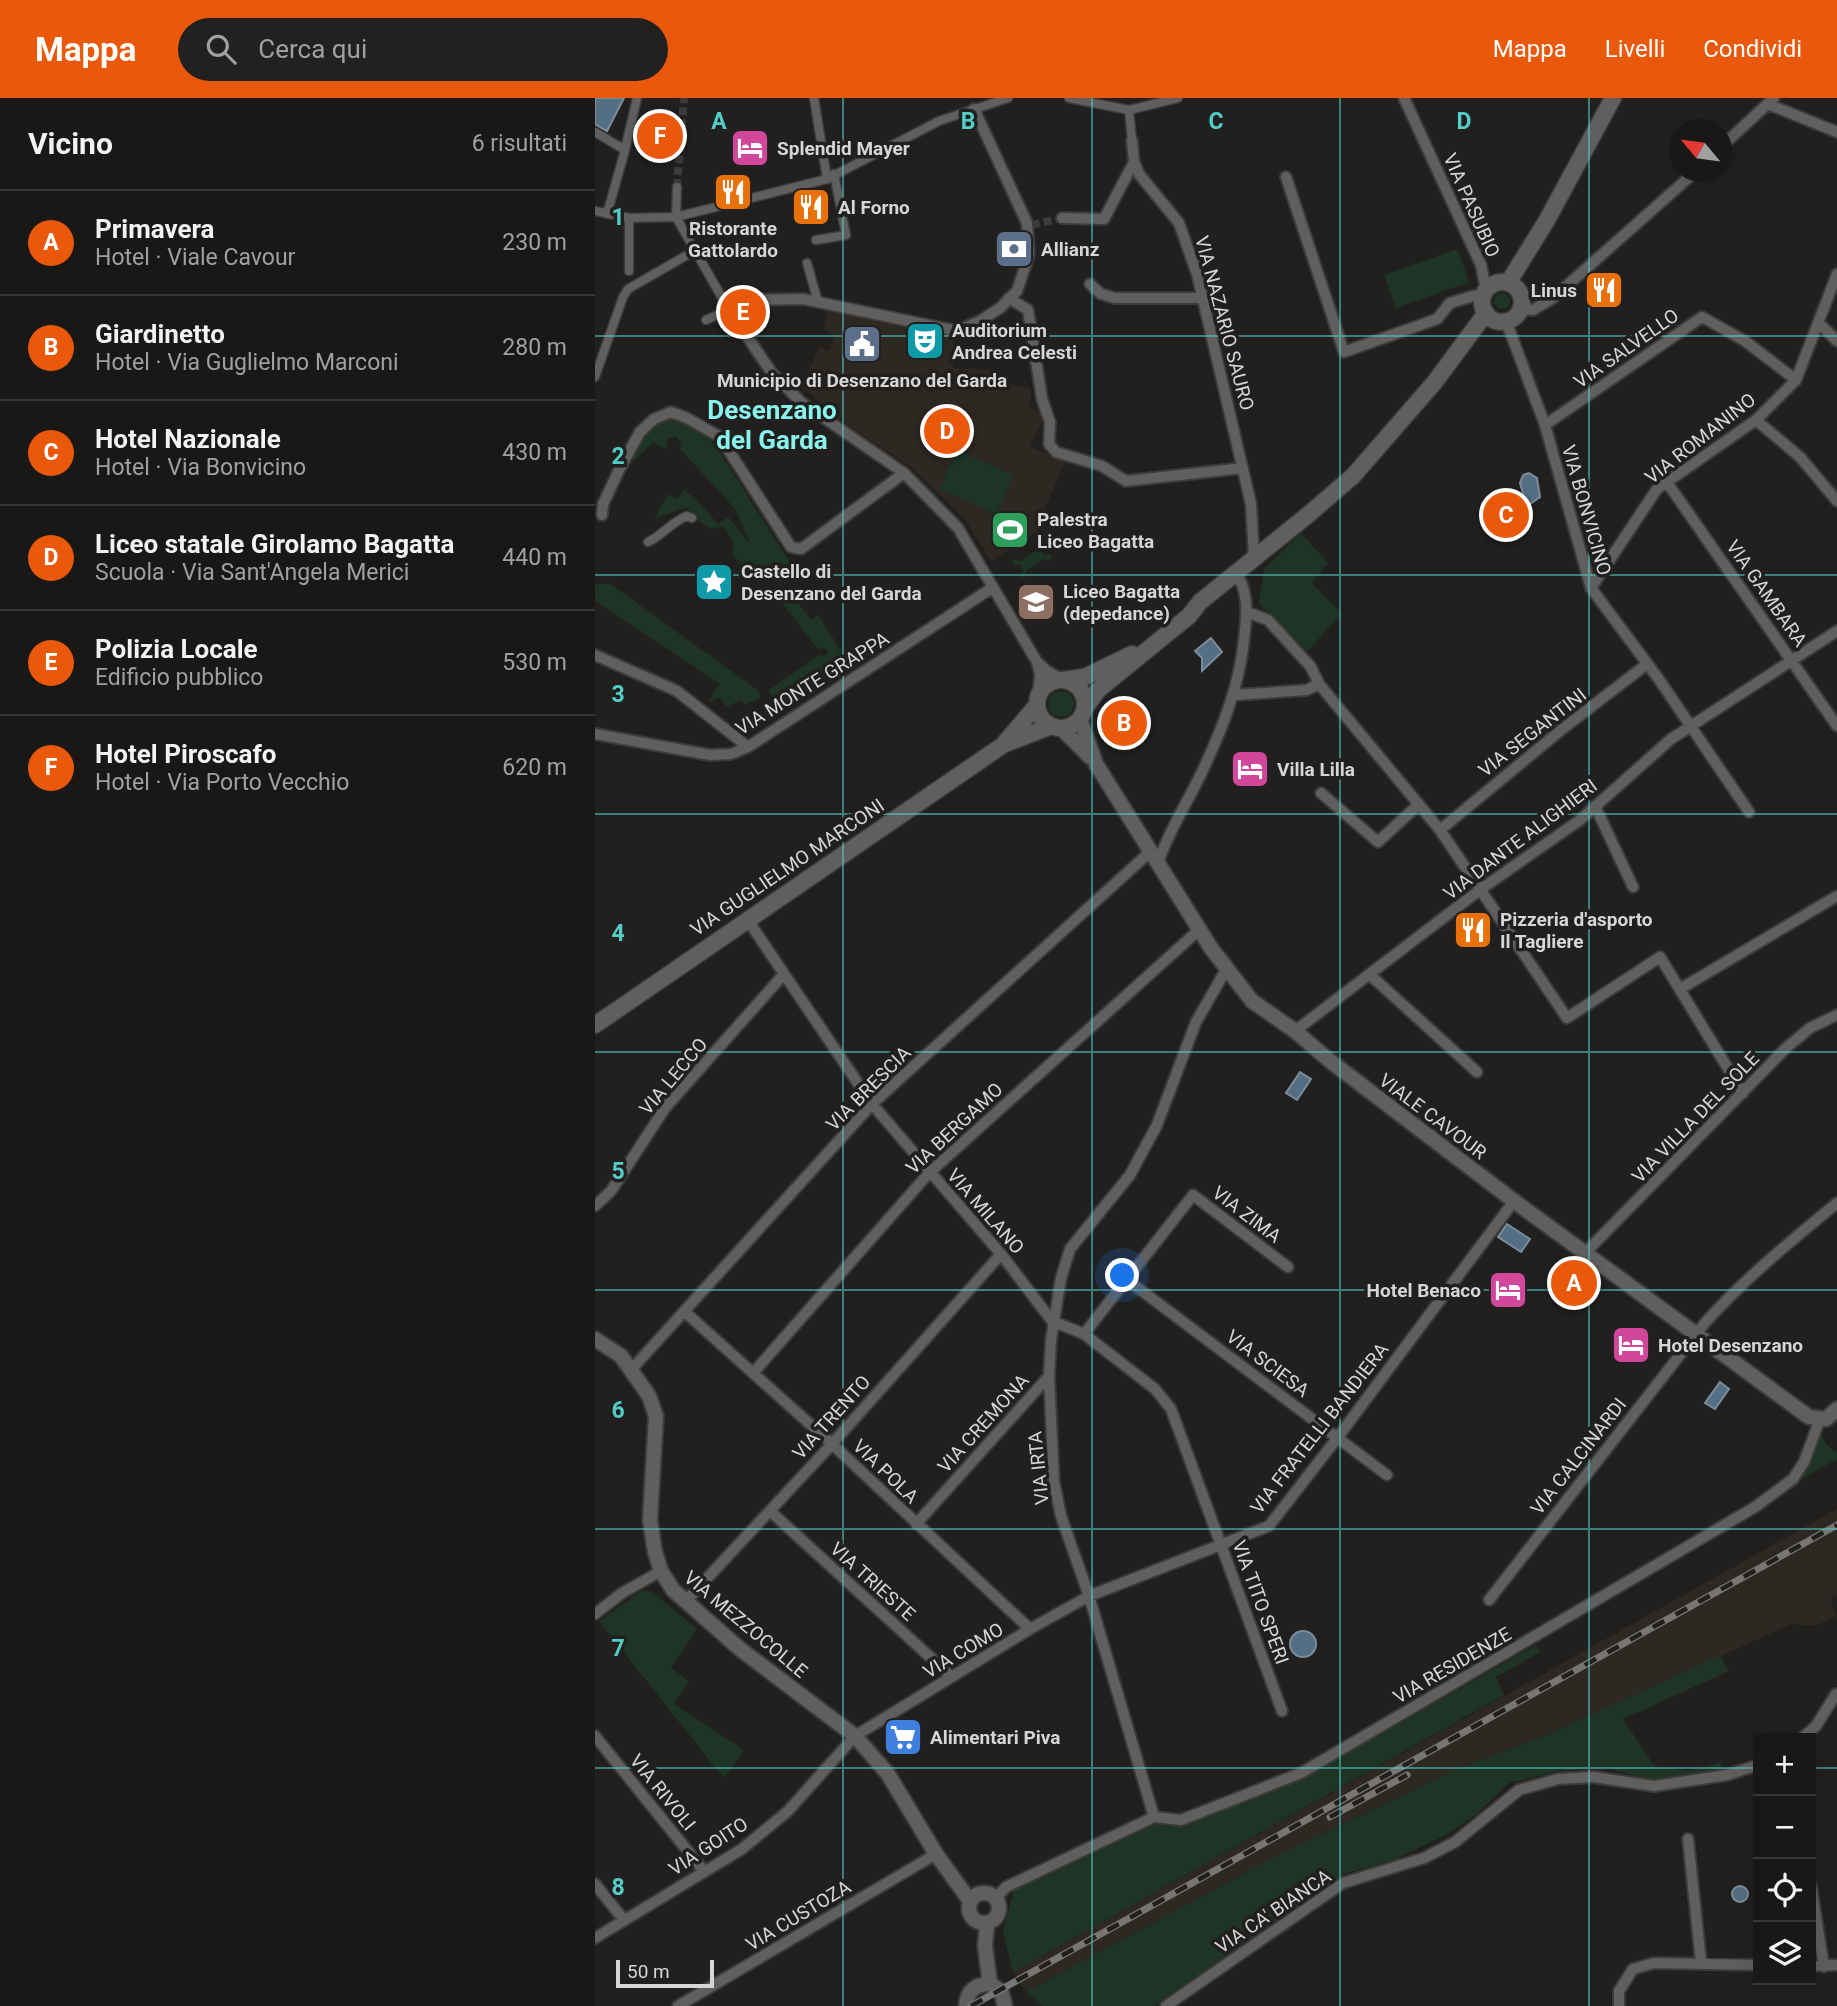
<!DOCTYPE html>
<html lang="it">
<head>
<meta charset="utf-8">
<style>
	body { margin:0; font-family:Roboto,sans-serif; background:#232120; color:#f1f3f6 }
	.controls { position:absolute; right:21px; bottom:21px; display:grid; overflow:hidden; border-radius:0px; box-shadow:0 7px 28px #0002 }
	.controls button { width:63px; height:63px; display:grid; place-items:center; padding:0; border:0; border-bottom:2px solid #383736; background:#1a1817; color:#f1f3f6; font:35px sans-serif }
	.compass { position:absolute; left:1074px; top:21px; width:63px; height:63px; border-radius:50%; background:#1a1817; box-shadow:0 7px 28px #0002; rotate:299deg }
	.scale { position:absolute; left:21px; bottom:18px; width:98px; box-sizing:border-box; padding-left:7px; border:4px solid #d7d6d5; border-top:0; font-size:19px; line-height:24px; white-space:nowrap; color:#d7d6d5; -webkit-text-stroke:5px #22201f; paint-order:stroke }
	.you { position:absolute; left:528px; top:1178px; width:24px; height:24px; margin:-18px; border:5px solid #fff; border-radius:50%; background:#1a73e8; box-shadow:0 0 0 10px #1a73e833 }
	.badge { display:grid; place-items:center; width:46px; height:46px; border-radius:50%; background:#ea580c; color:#fff; font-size:23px; font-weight:700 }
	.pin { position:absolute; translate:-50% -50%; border:4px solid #fff; box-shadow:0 2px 7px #0006 }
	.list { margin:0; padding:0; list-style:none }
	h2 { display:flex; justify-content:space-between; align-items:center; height:91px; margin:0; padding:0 28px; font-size:30px }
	h2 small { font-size:23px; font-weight:400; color:#9fa0a1 }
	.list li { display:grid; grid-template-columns:46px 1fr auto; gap:21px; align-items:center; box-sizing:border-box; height:105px; padding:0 28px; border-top:2px solid #383736 }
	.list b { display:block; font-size:26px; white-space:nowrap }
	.list p { margin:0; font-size:23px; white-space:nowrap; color:#9fa0a1 }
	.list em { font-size:23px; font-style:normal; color:#9fa0a1 }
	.icon { flex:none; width:38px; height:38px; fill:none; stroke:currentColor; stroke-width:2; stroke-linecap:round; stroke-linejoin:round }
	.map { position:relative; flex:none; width:1242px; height:1908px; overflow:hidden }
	header { display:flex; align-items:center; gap:42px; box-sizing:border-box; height:98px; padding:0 35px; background:#ea580c; color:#fff }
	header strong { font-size:33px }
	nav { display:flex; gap:38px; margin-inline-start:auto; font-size:24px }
	.search { width:490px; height:63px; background:#232120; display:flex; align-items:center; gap:18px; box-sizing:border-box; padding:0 24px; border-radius:38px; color:#9fa0a1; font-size:26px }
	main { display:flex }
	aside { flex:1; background:#1a1817 }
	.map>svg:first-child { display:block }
	.built { fill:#2e2822 }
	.green { fill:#1d3426 }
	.water { fill:#546e83; stroke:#7b8d9c; stroke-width:2 }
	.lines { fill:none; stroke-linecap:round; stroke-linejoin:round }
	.pedestrian-tunnel { stroke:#3d3b3a; stroke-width:8; stroke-dasharray:8 4; stroke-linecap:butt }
	.pedestrian-casing { stroke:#3d3b3a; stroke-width:11 }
	.minor-casing { stroke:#3d3b3a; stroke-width:14 }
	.tertiary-casing { stroke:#3d3b3a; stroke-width:18 }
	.secondary-casing { stroke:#3d3b3a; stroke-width:19 }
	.pedestrian { stroke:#615f5d; stroke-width:8 }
	.minor { stroke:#615f5d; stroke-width:10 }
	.tertiary { stroke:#615f5d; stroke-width:14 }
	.secondary { stroke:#615f5d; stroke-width:16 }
	.rail-casing { stroke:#777675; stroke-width:7 }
	.rail { stroke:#22201f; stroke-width:4.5; stroke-dasharray:13; stroke-linecap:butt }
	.grid { fill:none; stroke:#54cdc8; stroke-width:2; stroke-opacity:0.55 }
	.labels { text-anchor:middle; stroke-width:7; stroke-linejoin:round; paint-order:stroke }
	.poi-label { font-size:19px; font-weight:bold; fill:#d7d6d5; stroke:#22201f; text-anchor:start }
	.street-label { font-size:19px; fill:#d7d6d5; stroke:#22201f }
	.district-label { font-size:26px; font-weight:bold; fill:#89f4ee; stroke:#22201f }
	.grid-label { font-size:23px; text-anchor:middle; font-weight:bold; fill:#54cdc8; stroke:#22201f; stroke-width:7; stroke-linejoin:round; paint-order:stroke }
</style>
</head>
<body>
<header>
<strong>Mappa</strong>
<div class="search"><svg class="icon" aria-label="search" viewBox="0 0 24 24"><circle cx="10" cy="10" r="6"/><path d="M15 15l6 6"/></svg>Cerca qui</div>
<nav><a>Mappa</a><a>Livelli</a><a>Condividi</a></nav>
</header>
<main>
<aside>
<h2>Vicino<small>6 risultati</small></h2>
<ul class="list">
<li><span class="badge">A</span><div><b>Primavera</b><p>Hotel · Viale Cavour</p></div><em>230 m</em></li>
<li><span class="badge">B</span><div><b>Giardinetto</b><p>Hotel · Via Guglielmo Marconi</p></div><em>280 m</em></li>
<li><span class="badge">C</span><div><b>Hotel Nazionale</b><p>Hotel · Via Bonvicino</p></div><em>430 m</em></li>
<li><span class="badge">D</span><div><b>Liceo statale Girolamo Bagatta</b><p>Scuola · Via Sant'Angela Merici</p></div><em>440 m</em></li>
<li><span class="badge">E</span><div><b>Polizia Locale</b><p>Edificio pubblico</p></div><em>530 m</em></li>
<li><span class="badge">F</span><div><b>Hotel Piroscafo</b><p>Hotel · Via Porto Vecchio</p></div><em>620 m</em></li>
</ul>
</aside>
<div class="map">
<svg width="1242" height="1908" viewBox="0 0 1242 1908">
	<rect width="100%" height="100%" fill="#22201f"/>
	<path class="built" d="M234 211 359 236 358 270 397 272V285L436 290 435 310 450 317 435 349 470 364 450 410 458 423 396 463 370 421 316 369 235 315 220 299 206 289 224 250 235 253 239 236 229 232Z
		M1242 1411V1497L1235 1501 1242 1518 1220 1528 1196 1526 959 1634 855 1674 672 1763 431 1894 418 1874Z"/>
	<path class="green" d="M863 151 874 184 801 210 789 177Z
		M899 203a8 8 0 1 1 16 0a8 8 0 1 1-16 0Z
		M77 321 102 329 120 347 195 464 171 482 154 472 137 457 139 444 128 428C125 429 120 431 116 430 109 428 95 416 93 409L60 420 73 396 83 401 89 392 101 401 123 426 133 419 155 446 141 412 85 351 87 347 82 339 73 341 71 351 58 345 35 366 10 418C14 396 34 354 48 337 56 329 66 324 77 321Z
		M362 352 419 377 402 416 345 391Z
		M706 435 733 465 717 485 747 516 712 553 664 505 669 471Z
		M447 444 450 448 446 452 450 458 454 455 457 460 452 463 450 460 431 473 432 477 427 480 424 476 429 473 424 466 420 468 417 464 421 461 424 464 445 450 443 446Z
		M14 485 164 593 165 600 150 607 146 602 131 609 126 599 112 605 125 586 0 503V487Z
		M193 491 216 522 223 517 256 568 182 616 174 592 224 557 230 558 233 554 229 549 223 552 182 498Z
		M453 606a13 13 0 1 1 26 0a13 13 0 1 1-26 0Z
		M1226 1335 1231 1346 1242 1355V1361L1202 1384 1214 1366Z
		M48 1492 57 1494 102 1531 76 1570 94 1583 79 1606 149 1652 130 1679 123 1673 4 1523Z
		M941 1547 945 1554 901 1579 909 1597 418 1874 408 1834 419 1792 561 1726 585 1729 709 1680Z
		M1125 1557 1134 1573 1028 1621 1060 1669 1096 1673 1125 1664 1128 1672 1053 1682 1013 1670 963 1673 914 1685 883 1715 851 1737 801 1761 749 1776 559 1908H448L431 1894 672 1763 855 1674 959 1634Z"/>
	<path class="water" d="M0 0H29L12 33 0 26Z
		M934 375 942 380 945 399 935 406 931 405 925 385 928 377Z
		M616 540 627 554 607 573V560L600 553Z
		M705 974 716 981 702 1002 691 995Z
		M912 1126 935 1141 926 1154 903 1139Z
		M1125 1284 1134 1291 1120 1311 1110 1305Z
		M695 1546a13 13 0 1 1 26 0a13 13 0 1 1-26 0Z
		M1137 1796a8 8 0 1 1 16 0a8 8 0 1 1-16 0Z"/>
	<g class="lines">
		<path class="pedestrian-tunnel" d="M82 89 89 0
			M437 127 462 121"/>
		<g class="pedestrian-casing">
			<path id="pedestrian" d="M219 0 232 81
				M474 0 534 12 583 0
				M534 12 537 43
				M0 34 30 52
				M0 113 34 120 81 119 232 81 344 23 413 0
				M12 116 30 52 42 0
				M81 119 134 212 111 222
				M81 119 82 89
				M34 120V173
				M221 142 251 137 239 76
				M212 165 223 204
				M0 279 28 199 33 191 99 153
				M53 444C68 437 76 424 92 418L97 420"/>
		</g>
		<g class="minor-casing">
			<path id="minor" d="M809 0 886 167 891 192
				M1173 6 1242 34
				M537 43 539 64 544 76 584 125 602 176 656 406 659 460
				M1126 49 1179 0
				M691 79 749 254 842 221 855 205 878 198 888 197
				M467 120 509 121 539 64
				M495 186 506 196 520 200H608
				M414 200 433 212 447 301 455 324 454 346 461 354 507 368 531 383 648 370
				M132 208 149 202 208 201 362 233 385 223 405 210 422 193 434 157 432 125 379 11
				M925 211 938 212 958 200 1100 74
				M134 212 177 275 206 304 309 375 363 430 442 564 452 573 468 582
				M911 223 950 327 996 490 1063 580 1154 714
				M1224 225 1242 243
				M1161 322 1205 359 1242 403
				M950 327 1107 219 1150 243 1201 282
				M1071 383 1242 628
				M7 417 8 406 25 370 45 334 59 321 76 314 92 320 125 339 196 449 206 451 309 375
				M996 490 1062 391 1161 322 1201 282 1242 176
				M652 514 673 522 716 569 724 586 845 732 972 920 1065 859 1148 995
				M0 557 82 593 153 649
				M442 564 445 576 443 599
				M639 597 712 592 724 586
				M0 636 115 657 136 656 153 649 397 490
				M726 695 783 744 824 706
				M1000 708 1038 789
				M845 732 966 632 1052 566
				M563 765C573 734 591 707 605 678 626 634 644 590 649 542 651 522 654 503 646 484
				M152 821 277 1006 406 1156 457 1223 489 1236 560 1291 576 1311 687 1613
				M774 876 882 974
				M1085 891 1242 798
				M700 933 886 791 985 722 1076 641 1242 533
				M0 1108 16 1093 70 1010 189 876
				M991 1154 1191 950 1215 930 1242 917
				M531 1181 792 1377
				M90 1214 237 1346 435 1531
				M489 1236 598 1097 693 1169
				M36 1272 277 1006 556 753
				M158 1275 334 1075 605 831
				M175 1413 357 1579
				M321 1426 454 1278
				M894 1502 1109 1226C1149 1181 1196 1143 1242 1105
				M90 1504 237 1346 406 1156
				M0 1516 27 1495 66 1473
				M0 1638 109 1773
				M1207 1640 1221 1628 1241 1596
				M559 1719 494 1498 466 1418 459 1384 454 1278 456 1242 466 1180 475 1151 535 1077 562 1027 601 924 632 870
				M559 1719 586 1722 706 1675 1160 1409 1198 1381 1209 1364 1225 1321
				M1093 1741 1106 1864
				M0 1786 29 1822
				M1216 1787 1229 1869
				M401 1800 411 1789 559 1719
				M0 1840 147 1751 193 1713 260 1638 435 1531 494 1498 674 1428 743 1339 919 1103
				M1216 1868 1242 1867
				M83 1908 341 1756
				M571 1908 748 1785 829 1760 860 1744 924 1692 963 1681 998 1679 1059 1688 1132 1677 1163 1667
				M1024 1908V1893L1038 1871 1059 1865 1163 1867"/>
		</g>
		<g class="tertiary-casing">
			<path id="tertiary" d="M485 621 501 666 616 850 657 903 700 933 735 963 919 1103 1214 1319 1231 1321 1242 1311
				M466 630 495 659
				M0 1241 26 1258 54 1298 61 1318 55 1422 60 1454 66 1473 78 1492 145 1551 260 1638 293 1676 341 1756 375 1803
				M374 1810a15 15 0 1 1 30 0a15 15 0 1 1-30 0Z
				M392 1825 390 1848 395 1886
				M371 1908C372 1893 380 1886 395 1886L406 1893 410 1908"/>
		</g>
		<g class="secondary-casing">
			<path id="secondary" d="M887 204a20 20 0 1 1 40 0a20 20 0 1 1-40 0Z
				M913 185 952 122 1018 0
				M468 582 490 579 537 556
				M442 606a24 24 0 1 1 48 0a24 24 0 1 1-48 0Z
				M490 610 503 592 594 518 605 504 714 416 758 378 839 285 891 215
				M410 646 456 628
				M0 927 408 647 442 607"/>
		</g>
		<use href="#pedestrian" class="pedestrian"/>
		<use href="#minor" class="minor"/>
		<use href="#tertiary" class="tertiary"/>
		<use href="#secondary" class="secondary"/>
		<g class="rail-casing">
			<path id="rail" d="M735 1719 812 1677
				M376 1908 1242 1427"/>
		</g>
		<use href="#rail" class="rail"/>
	</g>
	<path class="grid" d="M248 0V1908M497 0V1908M745 0V1908M994 0V1908M0 238H1242M0 477H1242M0 716H1242M0 954H1242M0 1192H1242M0 1431H1242M0 1670H1163M1216 1670H1242"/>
	<defs>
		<g id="hotel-square" transform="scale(2.0125)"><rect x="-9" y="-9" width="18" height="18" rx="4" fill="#d1479c" stroke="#22201f"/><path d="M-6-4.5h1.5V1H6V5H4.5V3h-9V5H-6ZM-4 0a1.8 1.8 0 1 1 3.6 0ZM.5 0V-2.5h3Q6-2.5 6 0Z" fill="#fff"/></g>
		<g id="restaurant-square" transform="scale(2.0125)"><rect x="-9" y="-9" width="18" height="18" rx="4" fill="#e8710a" stroke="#22201f"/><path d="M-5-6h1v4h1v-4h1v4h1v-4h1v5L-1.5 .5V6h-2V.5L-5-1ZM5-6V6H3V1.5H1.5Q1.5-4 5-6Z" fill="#fff"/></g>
		<g id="bank-square" transform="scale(2.0125)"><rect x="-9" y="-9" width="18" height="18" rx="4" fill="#5c6f8a" stroke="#22201f"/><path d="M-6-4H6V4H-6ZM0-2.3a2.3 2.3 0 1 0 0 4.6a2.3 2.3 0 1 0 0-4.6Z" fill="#fff"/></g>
		<g id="theatre-square" transform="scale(2.0125)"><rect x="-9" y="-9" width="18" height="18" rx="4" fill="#0f9aa8" stroke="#22201f"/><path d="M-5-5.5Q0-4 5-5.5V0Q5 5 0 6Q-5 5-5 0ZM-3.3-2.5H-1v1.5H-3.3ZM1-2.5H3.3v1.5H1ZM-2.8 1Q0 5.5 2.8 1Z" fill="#fff"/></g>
		<g id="civic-square" transform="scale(2.0125)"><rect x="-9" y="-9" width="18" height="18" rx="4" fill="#5c6f8a" stroke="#22201f"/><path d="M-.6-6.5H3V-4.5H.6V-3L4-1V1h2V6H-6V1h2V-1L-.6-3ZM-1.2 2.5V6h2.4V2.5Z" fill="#fff"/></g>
		<g id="stadium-square" transform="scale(2.0125)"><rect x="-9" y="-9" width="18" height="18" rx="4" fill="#2e9e5b" stroke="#22201f"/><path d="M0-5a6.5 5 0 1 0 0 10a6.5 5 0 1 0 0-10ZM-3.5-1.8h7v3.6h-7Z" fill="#fff"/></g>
		<g id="sight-square" transform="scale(2.0125)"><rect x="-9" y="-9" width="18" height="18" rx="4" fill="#0f9aa8" stroke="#22201f"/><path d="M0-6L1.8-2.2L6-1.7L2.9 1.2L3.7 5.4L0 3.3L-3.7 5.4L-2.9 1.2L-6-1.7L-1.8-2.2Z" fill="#fff"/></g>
		<g id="school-square" transform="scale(2.0125)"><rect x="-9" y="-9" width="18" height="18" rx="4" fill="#8d6e63" stroke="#22201f"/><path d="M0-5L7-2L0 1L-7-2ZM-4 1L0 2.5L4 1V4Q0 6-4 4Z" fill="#fff"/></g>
		<g id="supermarket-square" transform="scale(2.0125)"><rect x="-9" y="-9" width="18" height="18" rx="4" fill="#3f7fe0" stroke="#22201f"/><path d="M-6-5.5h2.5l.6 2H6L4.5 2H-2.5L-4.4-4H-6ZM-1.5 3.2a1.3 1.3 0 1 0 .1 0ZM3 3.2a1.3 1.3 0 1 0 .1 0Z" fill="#fff"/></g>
	</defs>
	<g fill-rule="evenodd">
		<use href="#hotel-square" x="155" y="50"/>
		<use href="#restaurant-square" x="138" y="94"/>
		<use href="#restaurant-square" x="216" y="109"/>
		<use href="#bank-square" x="419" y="151"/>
		<use href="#restaurant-square" x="1009" y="192"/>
		<use href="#theatre-square" x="330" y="243"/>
		<use href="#civic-square" x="267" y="246"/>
		<use href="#stadium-square" x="415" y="432"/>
		<use href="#sight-square" x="119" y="484"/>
		<use href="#school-square" x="441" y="504"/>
		<use href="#hotel-square" x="655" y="671"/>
		<use href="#restaurant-square" x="878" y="832"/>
		<use href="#hotel-square" x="913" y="1192"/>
		<use href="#hotel-square" x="1036" y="1247"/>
		<use href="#supermarket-square" x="308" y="1639"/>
	</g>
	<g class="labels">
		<g class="poi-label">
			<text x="182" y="57">Splendid Mayer</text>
			<text x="243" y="116">Al Forno</text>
			<text x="138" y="137" text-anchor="middle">Ristorante<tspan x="138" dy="22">Gattolardo</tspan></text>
			<text x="446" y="158">Allianz</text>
			<text x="982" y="199" text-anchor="end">Linus</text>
			<text x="357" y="239">Auditorium<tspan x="357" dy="22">Andrea Celesti</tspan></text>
			<text x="267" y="289" text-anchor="middle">Municipio di Desenzano del Garda</text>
			<text x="442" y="428">Palestra<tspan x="442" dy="22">Liceo Bagatta</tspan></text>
			<text x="146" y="480">Castello di<tspan x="146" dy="22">Desenzano del Garda</tspan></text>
			<text x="468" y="500">Liceo Bagatta<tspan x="468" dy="22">(depedance)</tspan></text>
			<text x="682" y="678">Villa Lilla</text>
			<text x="905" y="828">Pizzeria d'asporto<tspan x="905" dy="22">Il Tagliere</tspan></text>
			<text x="886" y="1199" text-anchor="end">Hotel Benaco</text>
			<text x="1063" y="1254">Hotel Desenzano</text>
			<text x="335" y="1646">Alimentari Piva</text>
		</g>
		<g class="street-label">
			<text transform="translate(877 107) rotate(66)" y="7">VIA PASUBIO</text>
			<text transform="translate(630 225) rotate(75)" y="7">VIA NAZARIO SAURO</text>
			<text transform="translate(1031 250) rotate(-35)" y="7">VIA SALVELLO</text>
			<text transform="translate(1105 340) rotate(-38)" y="7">VIA ROMANINO</text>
			<text transform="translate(992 412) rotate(74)" y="7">VIA BONVICINO</text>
			<text transform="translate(1172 495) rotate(55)" y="7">VIA GAMBARA</text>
			<text transform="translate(217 585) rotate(-32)" y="7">VIA MONTE GRAPPA</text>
			<text transform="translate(937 634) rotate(-38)" y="7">VIA SEGANTINI</text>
			<text transform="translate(925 741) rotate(-37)" y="7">VIA DANTE ALIGHIERI</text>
			<text transform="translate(192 769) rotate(-34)" y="7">VIA GUGLIELMO MARCONI</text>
			<text transform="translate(78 978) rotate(-50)" y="7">VIA LECCO</text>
			<text transform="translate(273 990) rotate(-45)" y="7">VIA BRESCIA</text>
			<text transform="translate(838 1018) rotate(37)" y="7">VIALE CAVOUR</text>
			<text transform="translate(1100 1019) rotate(-46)" y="7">VIA VILLA DEL SOLE</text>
			<text transform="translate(359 1030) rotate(-43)" y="7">VIA BERGAMO</text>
			<text transform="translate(391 1113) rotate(49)" y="7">VIA MILANO</text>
			<text transform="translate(652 1116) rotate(37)" y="7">VIA ZIMA</text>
			<text transform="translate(673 1265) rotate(37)" y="7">VIA SCIESA</text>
			<text transform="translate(236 1319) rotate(-48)" y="7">VIA TRENTO</text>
			<text transform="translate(388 1325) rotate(-48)" y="7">VIA CREMONA</text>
			<text transform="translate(724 1330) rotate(-52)" y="7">VIA FRATELLI BANDIERA</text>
			<text transform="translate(983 1358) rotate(-52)" y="7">VIA CALCINARDI</text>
			<text transform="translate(443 1370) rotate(-96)" y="7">VIA IRTA</text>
			<text transform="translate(291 1373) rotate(44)" y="7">VIA POLA</text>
			<text transform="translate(278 1483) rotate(42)" y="7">VIA TRIESTE</text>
			<text transform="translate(666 1504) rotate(70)" y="7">VIA TITO SPERI</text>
			<text transform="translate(151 1526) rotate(40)" y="7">VIA MEZZOCOLLE</text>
			<text transform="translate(368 1552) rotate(-31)" y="7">VIA COMO</text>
			<text transform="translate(857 1567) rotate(-30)" y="7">VIA RESIDENZE</text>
			<text transform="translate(68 1694) rotate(51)" y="7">VIA RIVOLI</text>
			<text transform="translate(113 1748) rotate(-33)" y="7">VIA GOITO</text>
			<text transform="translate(678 1813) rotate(-34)" y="7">VIA CA' BIANCA</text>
			<text transform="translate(203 1817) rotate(-31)" y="7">VIA CUSTOZA</text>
		</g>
		<g class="district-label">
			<text x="177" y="321">Desenzano<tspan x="177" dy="30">del Garda</tspan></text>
		</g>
	</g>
	<g class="grid-label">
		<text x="124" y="31">A</text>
		<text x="373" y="31">B</text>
		<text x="621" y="31">C</text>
		<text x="869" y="31">D</text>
		<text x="23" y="127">1</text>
		<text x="23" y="366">2</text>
		<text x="23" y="604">3</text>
		<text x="23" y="843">4</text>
		<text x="23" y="1081">5</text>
		<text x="23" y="1320">6</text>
		<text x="23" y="1558">7</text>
		<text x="23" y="1797">8</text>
	</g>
</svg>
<div class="controls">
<button>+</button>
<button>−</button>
<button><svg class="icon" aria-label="locate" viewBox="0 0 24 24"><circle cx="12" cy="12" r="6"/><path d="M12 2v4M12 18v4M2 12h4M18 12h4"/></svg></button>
<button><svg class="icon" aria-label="layers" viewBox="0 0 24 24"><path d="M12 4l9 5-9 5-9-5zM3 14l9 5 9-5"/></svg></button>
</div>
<svg class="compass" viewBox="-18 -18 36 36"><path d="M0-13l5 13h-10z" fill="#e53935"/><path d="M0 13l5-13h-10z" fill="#9fa0a1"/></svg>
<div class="scale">50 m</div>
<div class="you"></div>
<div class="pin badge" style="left:979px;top:1185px">A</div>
<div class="pin badge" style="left:529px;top:625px">B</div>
<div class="pin badge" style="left:911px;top:417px">C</div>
<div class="pin badge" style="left:352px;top:333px">D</div>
<div class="pin badge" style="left:148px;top:214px">E</div>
<div class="pin badge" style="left:65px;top:38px">F</div>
</div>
</main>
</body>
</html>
